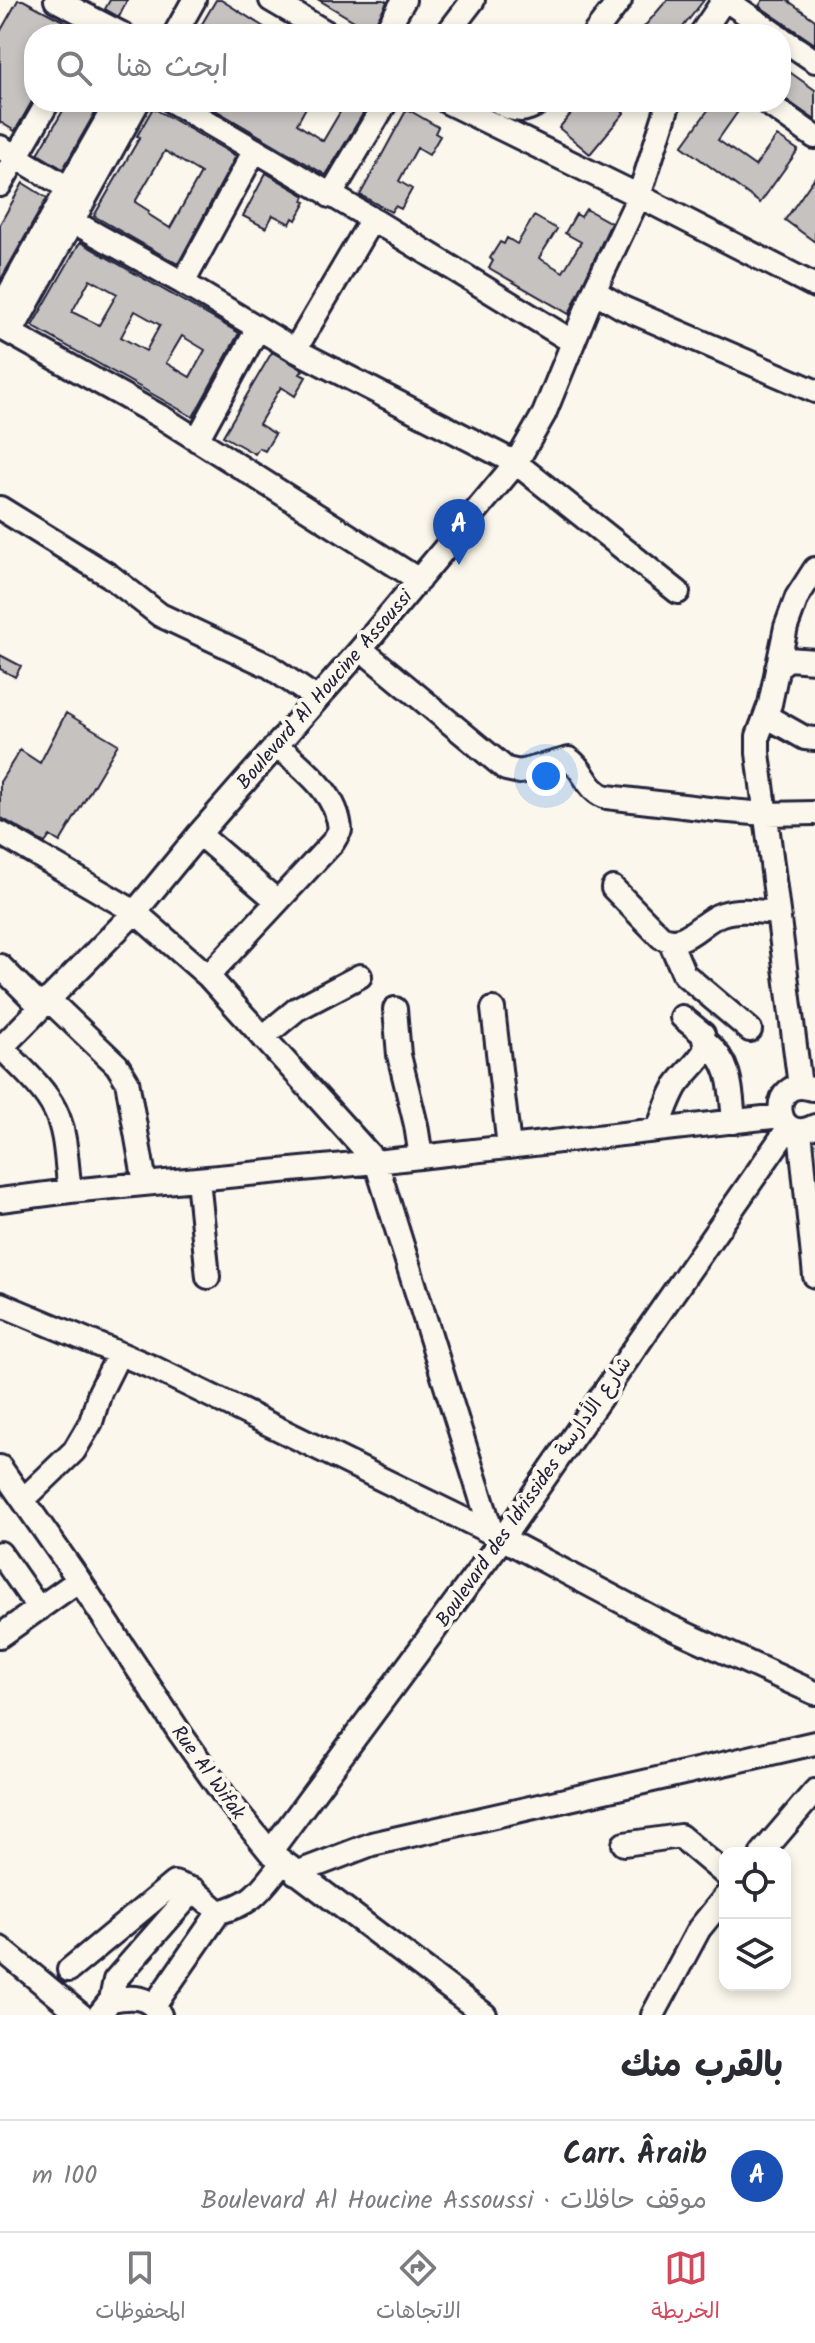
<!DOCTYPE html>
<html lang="ar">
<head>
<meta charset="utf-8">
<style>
	body { margin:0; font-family:Kalam,"Playpen Sans Arabic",sans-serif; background:#f2f2f3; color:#2b2b33; direction:rtl }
	.controls { position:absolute; right:24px; bottom:24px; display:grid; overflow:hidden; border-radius:16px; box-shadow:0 4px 12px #0003 }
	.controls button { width:72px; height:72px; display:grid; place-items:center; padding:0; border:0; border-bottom:2px solid #e1e1e2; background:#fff; color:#2b2b33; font:40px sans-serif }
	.you { position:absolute; left:546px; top:776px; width:28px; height:28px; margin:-20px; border:6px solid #fff; border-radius:50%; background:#1a73e8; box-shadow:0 0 0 12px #1a73e833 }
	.badge { display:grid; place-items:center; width:52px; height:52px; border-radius:50%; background:#d1495b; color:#fff; font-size:26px; font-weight:700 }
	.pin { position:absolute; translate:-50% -66px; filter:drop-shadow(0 2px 4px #0008) }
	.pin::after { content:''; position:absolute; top:42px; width:28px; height:24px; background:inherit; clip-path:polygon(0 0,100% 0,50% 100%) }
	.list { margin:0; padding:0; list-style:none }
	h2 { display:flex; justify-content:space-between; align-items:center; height:104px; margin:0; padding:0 32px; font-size:34px }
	h2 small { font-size:26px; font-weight:400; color:#7c7c81 }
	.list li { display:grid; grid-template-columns:52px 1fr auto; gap:24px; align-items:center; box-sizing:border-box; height:112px; padding:0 32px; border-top:2px solid #e1e1e2 }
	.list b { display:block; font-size:30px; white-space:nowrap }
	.list p { margin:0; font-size:26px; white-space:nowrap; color:#7c7c81 }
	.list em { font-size:26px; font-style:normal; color:#7c7c81 }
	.icon { flex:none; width:44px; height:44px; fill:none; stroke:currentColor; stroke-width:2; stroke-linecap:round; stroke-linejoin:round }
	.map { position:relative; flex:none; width:815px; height:2015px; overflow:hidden; direction:ltr }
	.search { position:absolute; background:#fff; box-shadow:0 4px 12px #0003; left:24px; right:24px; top:24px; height:88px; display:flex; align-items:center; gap:20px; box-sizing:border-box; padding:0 28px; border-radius:32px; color:#7c7c81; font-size:30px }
	.sheet { height:216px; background:#fff }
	nav { display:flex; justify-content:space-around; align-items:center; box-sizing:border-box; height:112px; border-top:2px solid #e1e1e2; background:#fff; font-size:22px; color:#7c7c81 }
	nav a { display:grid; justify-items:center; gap:4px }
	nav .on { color:#d1495b }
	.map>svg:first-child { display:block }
	.building { fill:#c6c2c0; stroke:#22223b; stroke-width:2; fill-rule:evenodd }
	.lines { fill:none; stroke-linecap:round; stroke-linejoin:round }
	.minor-casing { stroke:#22223b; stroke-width:28 }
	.minor { stroke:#fbf7ec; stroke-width:22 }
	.labels { text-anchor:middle; stroke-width:8; stroke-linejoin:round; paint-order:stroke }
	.street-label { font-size:20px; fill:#22223b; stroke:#fbf7ec }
</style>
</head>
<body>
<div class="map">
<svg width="815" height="2015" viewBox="0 0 815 2015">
	<rect width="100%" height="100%" fill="#fbf7ec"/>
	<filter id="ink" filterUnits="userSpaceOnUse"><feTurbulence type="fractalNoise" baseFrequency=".0125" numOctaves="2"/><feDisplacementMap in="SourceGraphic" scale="16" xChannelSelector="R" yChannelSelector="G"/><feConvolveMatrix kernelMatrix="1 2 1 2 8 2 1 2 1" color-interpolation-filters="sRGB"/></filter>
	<g filter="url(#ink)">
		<path class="building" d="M18 0H23L88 34H34V98L15 131 0 122V32Z
			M110 0H127L119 17 105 9Z
			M216 0H221L275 34H196Z
			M319 0H384L387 2 371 31Z
			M667 0H704L683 27 687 34H638Z
			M763 0H787L815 20V44L759 6Z
			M781 66 815 90V120L781 96Z
			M68 102H101L63 169 38 154Z
			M202 102H309L297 124 323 141 346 102H370L326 175Z
			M581 102H630L622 111 624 113 590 154 559 128Z
			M714 102H728L739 110 718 140 755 166 777 136 798 150 760 203 682 146Z
			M153 108 236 156 178 264 94 216 140 137 137 136ZM165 151 201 173 170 228 148 214 149 211 135 202Z
			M407 109 438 127 435 133 440 136 429 155 417 148 399 181 412 189 401 209 395 206 391 212 360 195Z
			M266 173 305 196 303 201 306 202 296 220 293 218 290 224 273 215 266 228 243 216Z
			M815 177V242L785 220Z
			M23 183 47 198 0 281V224Z
			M586 209 611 223 569 314 489 268 493 261 490 258 500 242 504 244 507 238 517 244 534 216 557 229 539 258 563 272 581 242 565 233 576 214 581 217Z
			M80 242 239 333 193 417 32 326ZM90 279 117 294 99 325 72 312ZM135 311 160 325 146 351 121 337ZM182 336 205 350 190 377 166 363Z
			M272 352 303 370 300 374 306 377 295 396 281 387 259 424 275 434 265 451 259 448 255 454 223 436Z
			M0 655 21 666 15 677 0 669Z
			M66 713 118 744 60 842 50 836 45 843 0 817V782L20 750 40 763Z"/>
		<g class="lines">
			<g class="minor-casing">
				<path id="minor" d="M56 0 122 34
					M271 0 329 34
					M726 0 775 34
					M175 34 194 0
					M384 34 404 0
					M447 34 473 0
					M594 34 620 0
					M701 34 724 0
					M781 38 815 61
					M173 102 372 219 573 342
					M447 102 639 196 815 286
					M499 102C514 112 525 113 540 102
					M766 102 815 137
					M0 147 68 188 117 102
					M0 185 48 102
					M330 196 386 102
					M72 221 183 283 255 150
					M183 283 295 350 516 463 678 592
					M594 291 623 308 815 391
					M0 310 68 188
					M0 327 163 418 419 580
					M11 333 138 102
					M295 350 372 219
					M197 440 258 328
					M0 508 110 576 160 615 269 666 317 699
					M361 649 506 769 520 772 569 759C585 769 587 792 607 797L717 810 766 814 815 813
					M777 668 788 659 815 661
					M766 716 805 738 815 739
					M0 833 135 912 208 976 376 1162 492 1533
					M199 834 277 901
					M613 888 661 937C686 949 700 921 722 914 740 908 760 912 778 913
					M670 941 684 974 750 1030
					M0 966 41 1007
					M208 976 333 842 340 830C338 793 302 768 277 745
					M48 999 117 1065 127 1081 145 1183
					M395 1009 399 1055 416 1125 421 1157
					M493 1009 509 1147
					M263 1037 297 1009 360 976
					M706 1042C732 1063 731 1090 734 1122
					M2 1048C20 1067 43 1086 55 1110 67 1134 66 1165 70 1191
					M0 1049 135 912 199 834 361 649 516 463 544 414 594 291 639 196 669 102
					M800 1086 758 753V736L770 704 786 627 797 597 815 569
					M812 1089C767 1074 772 1148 815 1126
					M658 1130C663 1115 668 1100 676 1086 685 1073 698 1063 706 1049L703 1034 682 1017
					M800 1131 815 1276
					M198 1179 208 1277
					M0 1200 70 1191 376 1162 781 1116
					M0 1304 154 1368 492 1533 664 1624 815 1693
					M0 1467 79 1580 180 1733 226 1798 270 1852 485 2015
					M23 1500 74 1451 91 1422 100 1392 119 1354
					M0 1553 39 1609
					M0 1636 79 1580
					M624 1844 680 1836 725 1874
					M270 1852 502 1539 789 1127
					M762 1853 815 1791
					M296 1873 372 1844 815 1743
					M0 1948 81 2015
					M69 1970 174 1883 194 1890 219 1912
					M111 2000C131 1996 149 1995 160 2015
					M154 2006 219 1912C255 1903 260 1890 283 1862
					M99 2015 111 2000 115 1980 194 1890
					M653 2015 699 1929 725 1897"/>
			</g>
			<use href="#minor" class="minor"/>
		</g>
	</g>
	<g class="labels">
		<g class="street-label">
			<text transform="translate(324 689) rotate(-49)" y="7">Boulevard Al Houcine Assoussi</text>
			<text transform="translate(533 1491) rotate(-55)" y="7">Boulevard des Idrissides شارع الأدارسة</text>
			<text transform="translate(209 1772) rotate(54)" y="7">Rue Al Wifak</text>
		</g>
	</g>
</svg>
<div class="controls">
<button><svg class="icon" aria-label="locate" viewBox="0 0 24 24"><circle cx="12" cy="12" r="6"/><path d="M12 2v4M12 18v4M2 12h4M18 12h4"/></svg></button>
<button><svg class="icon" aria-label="layers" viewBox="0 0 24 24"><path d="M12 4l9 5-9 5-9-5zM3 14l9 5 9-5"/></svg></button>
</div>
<div class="you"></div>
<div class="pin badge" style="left:459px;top:565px;background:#1a4fb4">A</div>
<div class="search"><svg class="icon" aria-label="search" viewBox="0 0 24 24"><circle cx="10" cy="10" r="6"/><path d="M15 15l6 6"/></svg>ابحث هنا</div>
</div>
<section class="sheet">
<h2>بالقرب منك<small></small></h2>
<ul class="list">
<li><span class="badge" style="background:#1a4fb4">A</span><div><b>Carr. Âraib</b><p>موقف حافلات · Boulevard Al Houcine Assoussi</p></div><em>100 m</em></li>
</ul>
</section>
<nav>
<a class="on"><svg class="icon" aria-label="map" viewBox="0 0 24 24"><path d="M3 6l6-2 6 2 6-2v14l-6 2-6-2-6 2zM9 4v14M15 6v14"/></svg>الخريطة</a>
<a><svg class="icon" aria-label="directions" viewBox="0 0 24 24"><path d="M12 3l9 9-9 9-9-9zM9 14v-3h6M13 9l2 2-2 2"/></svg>الاتجاهات</a>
<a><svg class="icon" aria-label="saved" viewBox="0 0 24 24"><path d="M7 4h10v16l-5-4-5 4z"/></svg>المحفوظات</a>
</nav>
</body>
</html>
